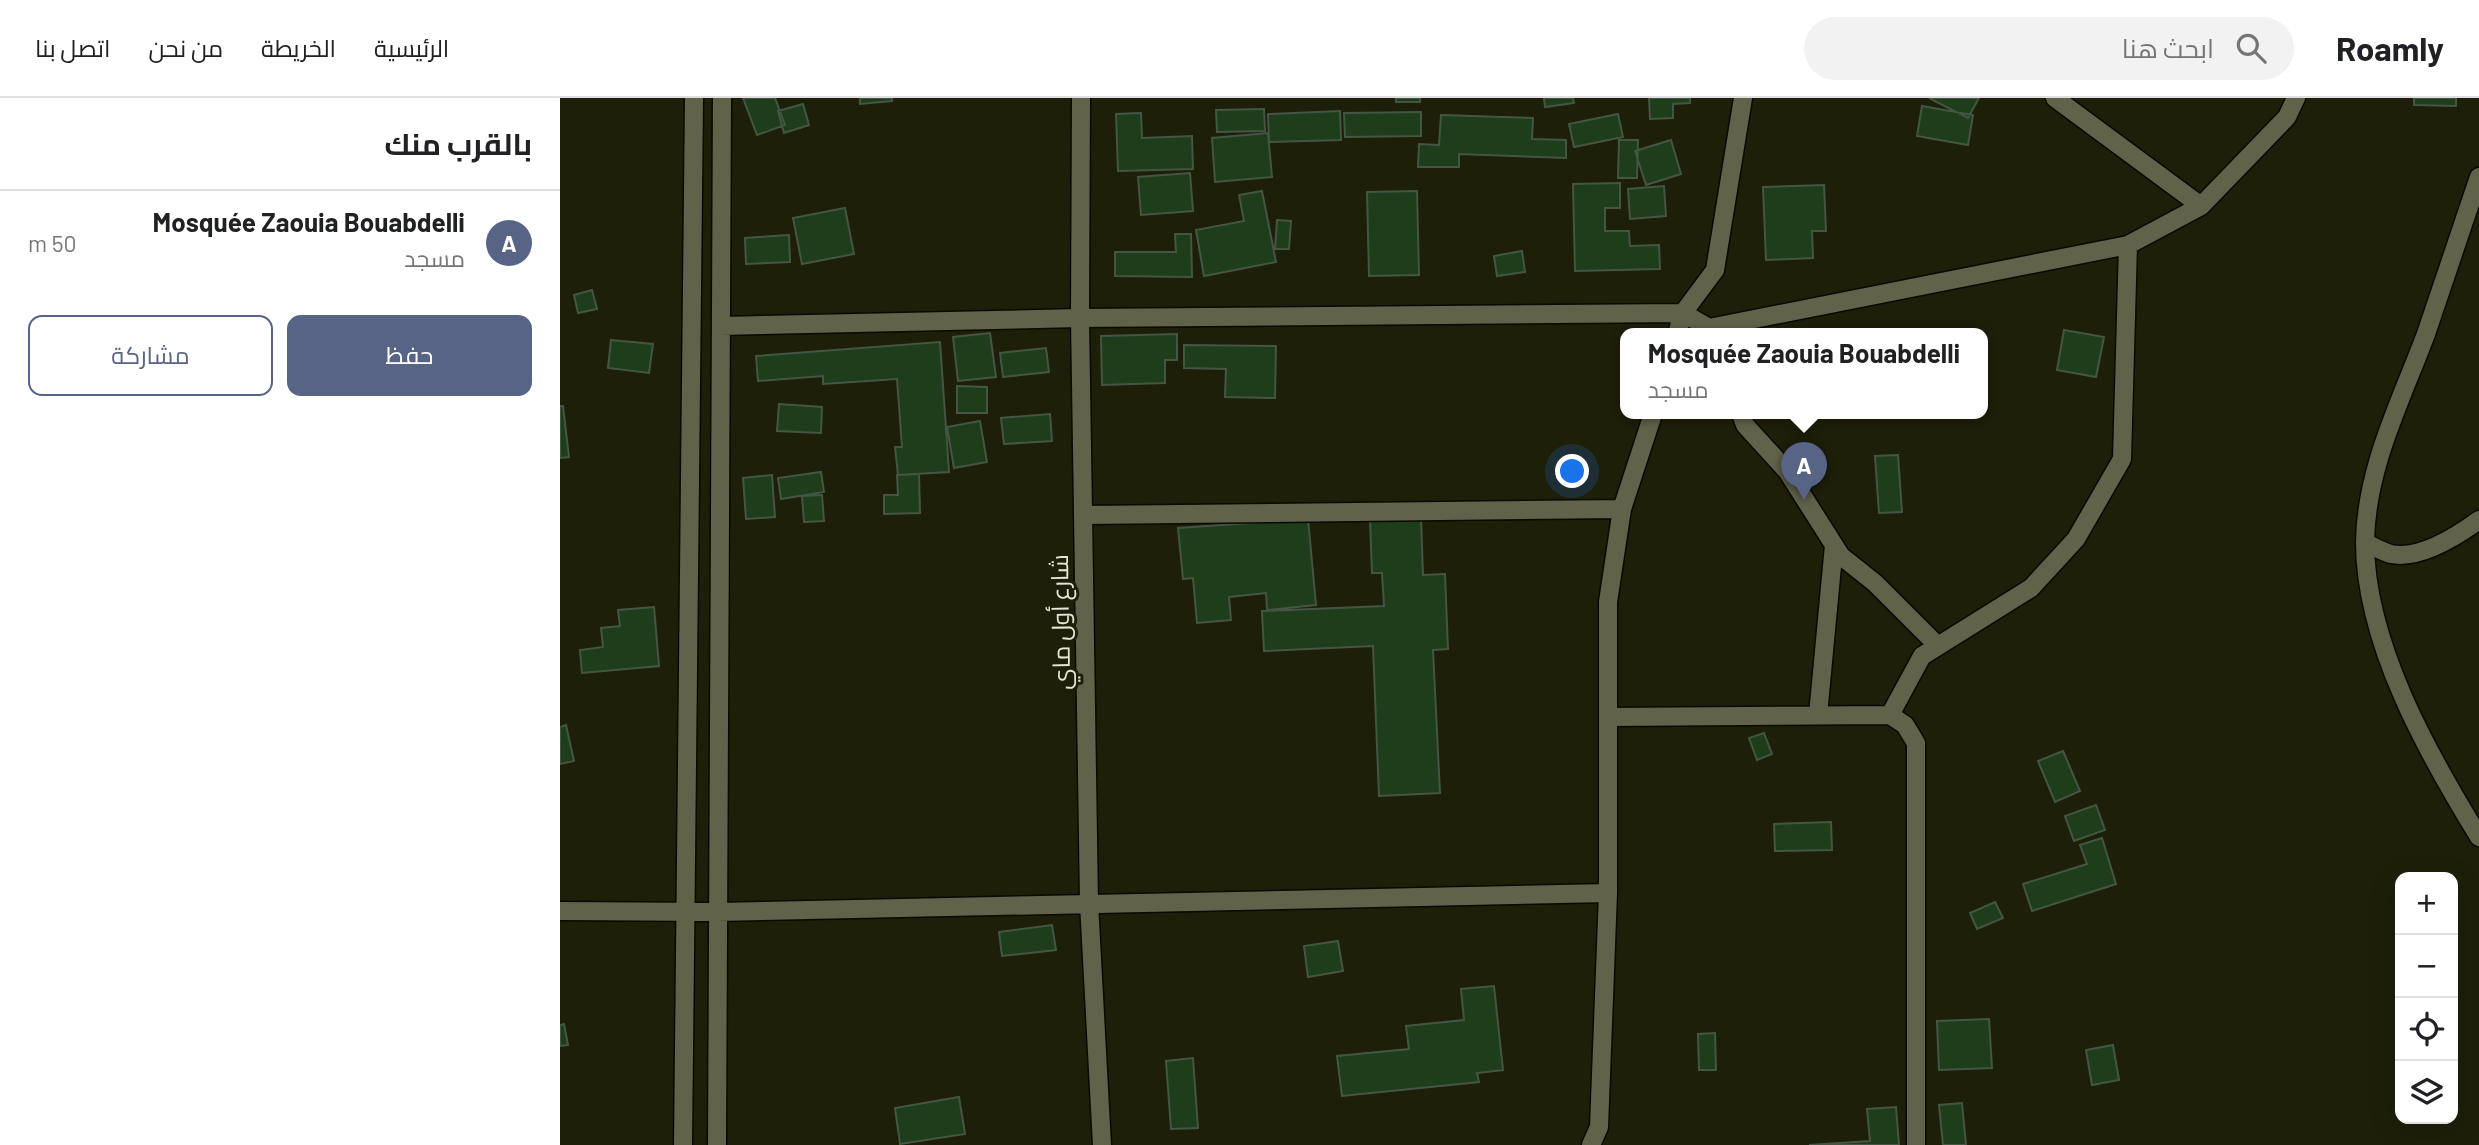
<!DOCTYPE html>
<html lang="ar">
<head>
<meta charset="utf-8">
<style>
	body { margin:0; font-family:Barlow,Cairo,sans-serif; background:#f2f2f2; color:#202124; direction:rtl }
	.controls { position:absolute; right:21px; bottom:21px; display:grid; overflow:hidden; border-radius:14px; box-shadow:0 7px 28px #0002 }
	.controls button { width:63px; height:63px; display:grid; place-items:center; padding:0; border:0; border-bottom:2px solid #e0e0e0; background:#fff; color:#202124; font:35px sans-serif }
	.you { position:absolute; left:1013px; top:374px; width:24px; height:24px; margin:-18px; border:5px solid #fff; border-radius:50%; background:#1a73e8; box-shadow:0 0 0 10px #1a73e833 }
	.badge { display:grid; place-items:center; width:46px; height:46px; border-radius:50%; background:#576486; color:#fff; font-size:23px; font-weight:700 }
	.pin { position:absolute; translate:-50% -58px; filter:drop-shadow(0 2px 4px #0008) }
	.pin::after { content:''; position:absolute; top:37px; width:24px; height:21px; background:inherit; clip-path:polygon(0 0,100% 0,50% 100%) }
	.popup { position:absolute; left:1060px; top:230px; width:368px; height:91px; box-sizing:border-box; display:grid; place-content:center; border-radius:14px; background:#fff; filter:drop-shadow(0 2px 5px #0005); font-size:23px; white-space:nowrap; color:#757577 }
	.popup b { font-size:26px; color:#202124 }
	.popup::after { content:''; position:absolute; left:50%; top:100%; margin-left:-14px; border:14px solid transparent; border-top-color:#fff }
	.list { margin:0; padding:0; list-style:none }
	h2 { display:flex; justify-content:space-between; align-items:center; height:91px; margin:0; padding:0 28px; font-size:30px }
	h2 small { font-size:23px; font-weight:400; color:#757577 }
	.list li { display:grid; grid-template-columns:46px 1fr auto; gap:21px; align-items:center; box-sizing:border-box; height:105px; padding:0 28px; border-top:2px solid #e0e0e0 }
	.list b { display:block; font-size:26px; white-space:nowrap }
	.list p { margin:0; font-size:23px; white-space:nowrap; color:#757577 }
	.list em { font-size:23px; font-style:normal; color:#757577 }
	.actions { display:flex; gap:14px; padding:21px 28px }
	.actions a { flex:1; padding:16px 0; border:2px solid #576486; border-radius:14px; text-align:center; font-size:24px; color:#576486 }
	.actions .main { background:#576486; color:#fff }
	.icon { flex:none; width:38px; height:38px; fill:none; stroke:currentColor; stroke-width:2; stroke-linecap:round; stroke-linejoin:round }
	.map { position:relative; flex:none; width:1919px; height:1047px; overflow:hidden; direction:ltr }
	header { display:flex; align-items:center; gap:42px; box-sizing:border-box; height:98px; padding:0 35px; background:#fff; border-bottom:2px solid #e0e0e0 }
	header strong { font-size:33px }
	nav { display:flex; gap:38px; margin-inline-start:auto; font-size:24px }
	.search { width:490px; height:63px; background:#f2f2f2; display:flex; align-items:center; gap:18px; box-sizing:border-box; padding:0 24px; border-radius:38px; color:#757577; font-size:26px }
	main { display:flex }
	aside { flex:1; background:#fff }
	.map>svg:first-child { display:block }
	.building { fill:#1d3d1b; stroke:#445643; stroke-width:2 }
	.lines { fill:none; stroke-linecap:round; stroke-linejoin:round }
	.minor-casing { stroke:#090900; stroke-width:21 }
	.minor { stroke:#60624a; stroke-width:18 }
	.labels { text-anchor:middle; stroke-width:6; stroke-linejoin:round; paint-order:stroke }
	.street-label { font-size:24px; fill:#e5e6d8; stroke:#1e1f09 }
</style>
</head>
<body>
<header>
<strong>Roamly</strong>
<div class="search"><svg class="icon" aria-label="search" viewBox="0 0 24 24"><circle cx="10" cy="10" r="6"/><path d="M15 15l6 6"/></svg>ابحث هنا</div>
<nav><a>الرئيسية</a><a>الخريطة</a><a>من نحن</a><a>اتصل بنا</a></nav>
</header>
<main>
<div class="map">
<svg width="1919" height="1047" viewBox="0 0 1919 1047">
	<rect width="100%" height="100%" fill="#1e1f09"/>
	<path class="building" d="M183 0H215L225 27 197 37Z
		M300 0H332V3L300 6Z
		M836 0H860V4H836Z
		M984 0H1013L1014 5 985 9Z
		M1089 0H1130V5L1113 6V20L1090 21Z
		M1369 0H1419L1408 20Z
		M1854 0H1896V8L1854 7Z
		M243 6 249 27 224 35 218 13Z
		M1362 8 1413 17 1408 47 1357 38Z
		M704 11 705 33 657 34 656 12Z
		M780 13 781 42 709 44 708 16Z
		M861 14V38L785 39 784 15Z
		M581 15 582 40 632 38 633 71 558 73 556 16Z
		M1058 16 1063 39 1014 49 1009 26Z
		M881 17 973 20 972 41 1006 42V60L899 56V69H858L859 46 879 47Z
		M708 35 712 79 655 84 652 40Z
		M1059 42H1078L1077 80H1058Z
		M1111 42 1121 76 1086 87 1075 53Z
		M630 75 633 113 581 117 578 79Z
		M1060 85V110H1045V133H1069L1070 148 1099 147 1100 171 1015 173 1013 86Z
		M1264 87 1266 133H1252L1253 160 1206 162 1203 89Z
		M1104 88 1106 118 1070 121 1068 91Z
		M702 93 716 164 644 178 636 132 684 123 679 97Z
		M857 93 859 177 809 178 807 94Z
		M285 110 294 156 242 166 233 120Z
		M717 122 731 123 729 151H715Z
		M615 136H631L632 179 555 178V154H616Z
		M229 137 230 164 186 166 185 140Z
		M962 153 965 174 937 178 934 158Z
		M32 192 37 211 18 215 14 197Z
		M1504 232 1544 239 1536 279 1497 272Z
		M430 235 436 279 398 283 393 239Z
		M617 236V262H605V285L542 287 541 238Z
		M51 242 93 246 89 275 48 270Z
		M380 244 389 374 338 377 335 349H342L337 281 263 286V278L198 283 196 258Z
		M624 247 716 248 715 300 665 299 666 271 624 270Z
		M486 250 489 274 443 279 440 255Z
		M397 288 427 289V315H397Z
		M219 306 262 309 261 335 217 333Z
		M0 308H3L9 359 0 360Z
		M490 316 492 343 444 346 441 320Z
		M420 323 427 364 394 370 387 329Z
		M1338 357 1342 414 1319 415 1315 358Z
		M261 374 264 394 221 401 218 380Z
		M359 376 360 415 324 416V397H338L337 377Z
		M212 377 215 419 186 421 183 380Z
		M262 397 264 423 244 424 242 398Z
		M861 420 863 477 885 476 888 551 873 552 880 695 819 698 813 548 704 553 702 513 824 508 822 475H812L810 422Z
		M748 421 756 507 707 512 706 495 669 499 671 522 637 525 633 480 623 481 618 430Z
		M94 509 99 568 22 575 20 552 43 549 41 530 60 528 58 512Z
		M6 627 14 663 0 666V629Z
		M1204 635 1212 656 1197 662 1189 640Z
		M1503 653 1520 693 1495 704 1478 663Z
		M1536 707 1545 732 1514 743 1505 718Z
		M1271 724 1272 752 1215 753 1214 726Z
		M1542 740 1556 786 1472 813 1463 786 1527 766 1520 747Z
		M1435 804 1443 820 1417 831 1410 815Z
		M492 827 496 852 442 858 439 834Z
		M778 843 783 873 748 879 744 848Z
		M934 888 943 972 917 975 919 984 782 998 777 958 849 951 846 928 904 922 901 891Z
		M1429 921 1432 970 1379 972 1377 923Z
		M4 926 8 947 0 948V927Z
		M1155 935 1156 972H1139L1138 936Z
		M1553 947 1559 982 1532 987 1526 952Z
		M633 960 638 1030 611 1031 606 963Z
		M399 999 405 1036 340 1046 335 1010Z
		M1402 1005 1406 1047H1383L1379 1007Z
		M1336 1009 1339 1047H1249L1310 1043 1307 1011Z"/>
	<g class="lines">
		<g class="minor-casing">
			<path id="minor" d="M521 0 520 220 529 805 542 1047
				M1495 0 1641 108
				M1919 79C1901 131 1884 184 1866 236 1841 303 1806 370 1805 444 1805 545 1868 656 1919 739
				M161 228 520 220 1123 215 1149 230 1568 147 1641 108 1727 19 1736 0
				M1117 236 1123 215 1155 172 1183 0
				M1181 316 1185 327 1227 373 1281 458 1315 485 1377 547
				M525 417 1062 411
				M1805 445C1813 448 1823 454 1831 456 1860 462 1897 438 1919 422
				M1258 617 1274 447
				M1330 617 1362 558 1471 490 1516 441 1562 361 1568 147
				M1048 619 1330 617 1345 627 1356 645V1047
				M0 813 157 814 1048 795
				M123 1047 134 0
				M157 1047 162 0
				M1031 1047 1039 1029 1048 795V504L1062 411 1093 316"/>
		</g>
		<use href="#minor" class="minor"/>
	</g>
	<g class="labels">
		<g class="street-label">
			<text transform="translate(501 524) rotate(-91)" y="8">شارع أول ماي</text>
		</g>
	</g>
</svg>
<div class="controls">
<button>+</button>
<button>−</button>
<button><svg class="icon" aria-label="locate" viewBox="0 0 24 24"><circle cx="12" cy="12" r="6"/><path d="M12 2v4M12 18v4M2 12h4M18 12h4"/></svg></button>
<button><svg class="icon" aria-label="layers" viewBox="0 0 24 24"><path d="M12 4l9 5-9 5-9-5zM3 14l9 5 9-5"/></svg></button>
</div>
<div class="you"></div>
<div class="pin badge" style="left:1244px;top:402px">A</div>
<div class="popup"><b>Mosquée Zaouia Bouabdelli</b>مسجد</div>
</div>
<aside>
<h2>بالقرب منك<small></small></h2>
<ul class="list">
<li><span class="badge">A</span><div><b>Mosquée Zaouia Bouabdelli</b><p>مسجد</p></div><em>50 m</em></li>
</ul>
<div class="actions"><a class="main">حفظ</a><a>مشاركة</a></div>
</aside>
</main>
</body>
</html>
